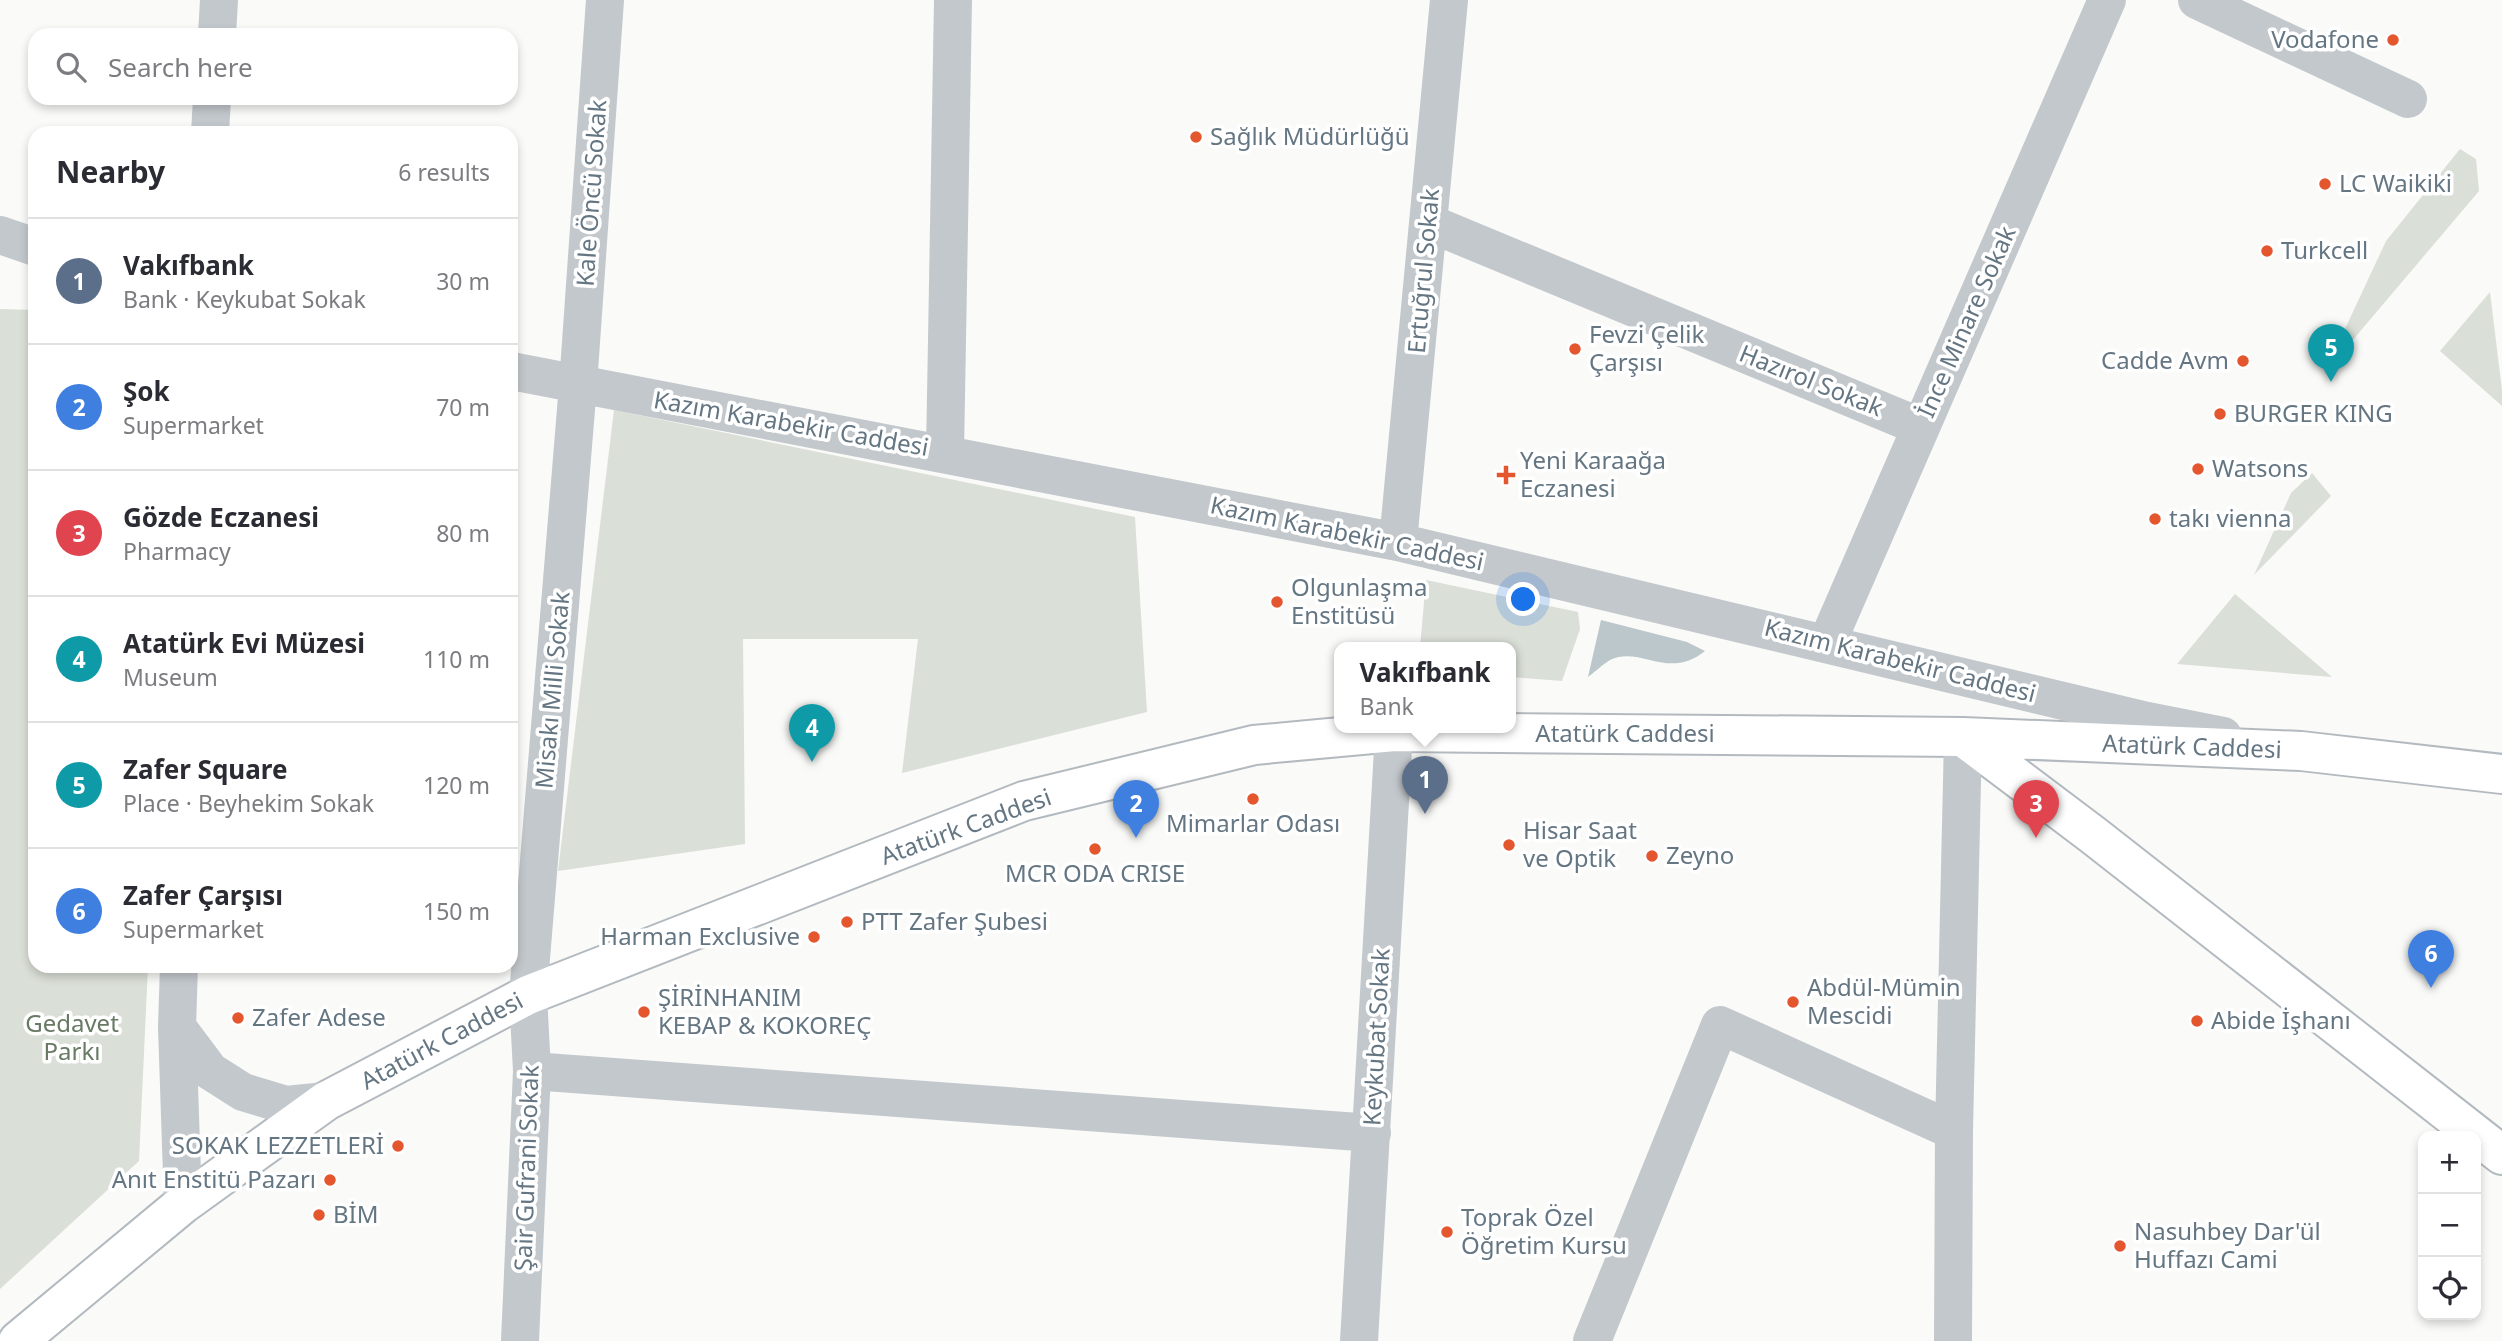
<!DOCTYPE html>
<html lang="en">
<head>
<meta charset="utf-8">
<style>
	body { margin:0; font-family:"Noto Sans",sans-serif; background:#f2f2f3; color:#2b2b33 }
	.controls { position:absolute; right:21px; bottom:21px; display:grid; overflow:hidden; border-radius:14px; box-shadow:0 4px 10px #0003 }
	.controls button { width:63px; height:63px; display:grid; place-items:center; padding:0; border:0; border-bottom:2px solid #e1e1e2; background:#fff; color:#2b2b33; font:35px sans-serif }
	.you { position:absolute; left:1524px; top:600px; width:24px; height:24px; margin:-18px; border:5px solid #fff; border-radius:50%; background:#1a73e8; box-shadow:0 0 0 10px #1a73e833 }
	.badge { display:grid; place-items:center; width:46px; height:46px; border-radius:50%; background:#7c3aed; color:#fff; font-size:23px; font-weight:700 }
	.pin { position:absolute; translate:-50% -58px; filter:drop-shadow(0 2px 4px #0008) }
	.pin::after { content:''; position:absolute; top:37px; width:24px; height:21px; background:inherit; clip-path:polygon(0 0,100% 0,50% 100%) }
	.popup { position:absolute; left:1334px; top:642px; width:182px; height:91px; box-sizing:border-box; display:grid; place-content:center; border-radius:14px; background:#fff; filter:drop-shadow(0 2px 5px #0005); font-size:23px; white-space:nowrap; color:#7c7c81 }
	.popup b { font-size:26px; color:#2b2b33 }
	.popup::after { content:''; position:absolute; left:50%; top:100%; margin-left:-14px; border:14px solid transparent; border-top-color:#fff }
	.list { margin:0; padding:0; list-style:none }
	h2 { display:flex; justify-content:space-between; align-items:center; height:91px; margin:0; padding:0 28px; font-size:30px }
	h2 small { font-size:23px; font-weight:400; color:#7c7c81 }
	.list li { display:grid; grid-template-columns:46px 1fr auto; gap:21px; align-items:center; box-sizing:border-box; height:126px; padding:0 28px; border-top:2px solid #e1e1e2 }
	.list b { display:block; font-size:26px; white-space:nowrap }
	.list p { margin:0; font-size:23px; white-space:nowrap; color:#7c7c81 }
	.list em { font-size:23px; font-style:normal; color:#7c7c81 }
	.icon { flex:none; width:38px; height:38px; fill:none; stroke:currentColor; stroke-width:2; stroke-linecap:round; stroke-linejoin:round }
	.map { position:relative; flex:none; width:2502px; height:1341px; overflow:hidden }
	.search { position:absolute; background:#fff; box-shadow:0 4px 10px #0003; left:28px; top:28px; width:490px; height:77px; display:flex; align-items:center; gap:18px; box-sizing:border-box; padding:0 24px; border-radius:21px; color:#7c7c81; font-size:26px }
	.panel { position:absolute; background:#fff; box-shadow:0 4px 10px #0003; left:28px; top:126px; width:490px; height:847px; border-radius:21px }
	.map>svg:first-child { display:block }
	.green { fill:#dadfd7 }
	.water { fill:#bbc7cb }
	.lines { fill:none; stroke-linecap:round; stroke-linejoin:round }
	.secondary-casing { stroke:#b3babf; stroke-width:42 }
	.street { stroke:#c3c8cc; stroke-width:38 }
	.secondary { stroke:#fff; stroke-width:38 }
	.poi-dot { fill:#e4572e; stroke:#fff; stroke-width:2.5 }
	.labels { text-anchor:middle; stroke-width:7; stroke-linejoin:round; paint-order:stroke }
	.poi-label { font-size:24px; fill:#657683; stroke:#fff; text-anchor:start }
	.street-label { font-size:24px; fill:#657683; stroke:#fff }
	.park-label { font-size:24px; fill:#687a64; stroke:#fff }
</style>
</head>
<body>
<div class="map">
<svg width="2502" height="1341" viewBox="0 0 2502 1341">
	<rect width="100%" height="100%" fill="#fafaf8"/>
	<path class="green" d="M2460 149 2476 159 2479 191 2324 374 2386 241Z
		M2490 292 2502 390V406L2440 351Z
		M0 309 35 310V966H148L139 1161 0 1289Z
		M614 410 1135 517 1147 712 902 773 918 639H743L745 844 558 871Z
		M2312 473 2331 496 2254 575 2291 493Z
		M1426 580 1578 612 1580 629 1562 681 1511 677V648H1420Z
		M2235 594 2332 677 2177 664Z"/>
	<path class="water" d="M1601 620 1687 642 1705 651C1668 681 1640 645 1610 660 1603 664 1595 672 1588 677Z"/>
	<g class="lines">
		<g class="secondary-casing">
			<path id="secondary" d="M1963 737 2093 835 2502 1155
				M18 1341 183 1204 326 1101 528 995 1024 801 1254 745 1394 732 1963 737 2301 751 2502 774"/>
		</g>
		<path class="street" d="M2197 0 2408 99
			M217 35 219 0
			M210 133 212 98
			M1429 223 1921 427
			M0 235 35 247
			M511 371 1398 542 2147 721 2223 736
			M945 453 953 0
			M1398 542 1449 0
			M1827 643 2107 0
			M179 966 177 1027 183 1204
			M177 1027 210 1071 243 1092 286 1105 326 1101
			M532 1071 1372 1133
			M520 1341 532 1071 528 995 578 385 605 0
			M1359 1341 1394 732
			M1592 1341 1720 1025 1954 1131
			M1953 1341 1954 1131 1963 737"/>
		<use href="#secondary" class="secondary"/>
	</g>
	<g class="poi-dot">
		<circle cx="2393" cy="40" r="7"/>
		<circle cx="1196" cy="137" r="7"/>
		<circle cx="2325" cy="184" r="7"/>
		<circle cx="2267" cy="251" r="7"/>
		<circle cx="1575" cy="349" r="7"/>
		<circle cx="2243" cy="361" r="7"/>
		<circle cx="2220" cy="414" r="7"/>
		<circle cx="2198" cy="469" r="7"/>
		<path d="M1502.5 464.5h7v7h7v7h-7v7h-7v-7h-7v-7h7z"/>
		<circle cx="2155" cy="519" r="7"/>
		<circle cx="1277" cy="602" r="7"/>
		<circle cx="1253" cy="799" r="7"/>
		<circle cx="1509" cy="845" r="7"/>
		<circle cx="1095" cy="849" r="7"/>
		<circle cx="1652" cy="856" r="7"/>
		<circle cx="847" cy="922" r="7"/>
		<circle cx="814" cy="937" r="7"/>
		<circle cx="1793" cy="1002" r="7"/>
		<circle cx="644" cy="1012" r="7"/>
		<circle cx="238" cy="1018" r="7"/>
		<circle cx="2197" cy="1021" r="7"/>
		<circle cx="398" cy="1146" r="7"/>
		<circle cx="330" cy="1180" r="7"/>
		<circle cx="319" cy="1215" r="7"/>
		<circle cx="1447" cy="1232" r="7"/>
		<circle cx="2120" cy="1246" r="7"/>
	</g>
	<g class="labels">
		<g class="poi-label">
			<text x="2379" y="48" text-anchor="end">Vodafone</text>
			<text x="1210" y="145">Sağlık Müdürlüğü</text>
			<text x="2339" y="192">LC Waikiki</text>
			<text x="2281" y="259">Turkcell</text>
			<text x="1589" y="343">Fevzi Çelik<tspan x="1589" dy="28">Çarşısı</tspan></text>
			<text x="2229" y="369" text-anchor="end">Cadde Avm</text>
			<text x="2234" y="422">BURGER KING</text>
			<text x="1520" y="469">Yeni Karaağa<tspan x="1520" dy="28">Eczanesi</tspan></text>
			<text x="2212" y="477">Watsons</text>
			<text x="2169" y="527">takı vienna</text>
			<text x="1291" y="596">Olgunlaşma<tspan x="1291" dy="28">Enstitüsü</tspan></text>
			<text x="1253" y="832" text-anchor="middle">Mimarlar Odası</text>
			<text x="1523" y="839">Hisar Saat<tspan x="1523" dy="28">ve Optik</tspan></text>
			<text x="1666" y="864">Zeyno</text>
			<text x="1095" y="882" text-anchor="middle">MCR ODA CRISE</text>
			<text x="861" y="930">PTT Zafer Şubesi</text>
			<text x="800" y="945" text-anchor="end">Harman Exclusive</text>
			<text x="1807" y="996">Abdül-Mümin<tspan x="1807" dy="28">Mescidi</tspan></text>
			<text x="658" y="1006">ŞİRİNHANIM<tspan x="658" dy="28">KEBAP &amp; KOKOREÇ</tspan></text>
			<text x="252" y="1026">Zafer Adese</text>
			<text x="2211" y="1029">Abide İşhanı</text>
			<text x="384" y="1154" text-anchor="end">SOKAK LEZZETLERİ</text>
			<text x="316" y="1188" text-anchor="end">Anıt Enstitü Pazarı</text>
			<text x="333" y="1223">BİM</text>
			<text x="1461" y="1226">Toprak Özel<tspan x="1461" dy="28">Öğretim Kursu</tspan></text>
			<text x="2134" y="1240">Nasuhbey Dar'ül<tspan x="2134" dy="28">Huffazı Cami</tspan></text>
		</g>
		<g class="street-label">
			<text transform="translate(592 193) rotate(-86)" y="8">Kale Öncü Sokak</text>
			<text transform="translate(1424 271) rotate(-85)" y="8">Ertuğrul Sokak</text>
			<text transform="translate(1967 322) rotate(-66)" y="8">İnce Minare Sokak</text>
			<text transform="translate(1811 381) rotate(22)" y="8">Hazırol Sokak</text>
			<text transform="translate(791 424) rotate(10)" y="8">Kazım Karabekir Caddesi</text>
			<text transform="translate(1347 534) rotate(12)" y="8">Kazım Karabekir Caddesi</text>
			<text transform="translate(1900 661) rotate(14)" y="8">Kazım Karabekir Caddesi</text>
			<text transform="translate(553 690) rotate(-85)" y="8">Misakı Milli Sokak</text>
			<text x="1625" y="742">Atatürk Caddesi</text>
			<text transform="translate(2192 747) rotate(2)" y="8">Atatürk Caddesi</text>
			<text transform="translate(966 827) rotate(-20)" y="8">Atatürk Caddesi</text>
			<text transform="translate(1377 1037) rotate(-87)" y="8">Keykubat Sokak</text>
			<text transform="translate(442 1041) rotate(-28)" y="8">Atatürk Caddesi</text>
			<text transform="translate(527 1168) rotate(-88)" y="8">Şair Gufrani Sokak</text>
		</g>
		<g class="park-label">
			<text x="72" y="1032">Gedavet<tspan x="72" dy="28">Parkı</tspan></text>
		</g>
	</g>
</svg>
<div class="controls">
<button>+</button>
<button>−</button>
<button><svg class="icon" aria-label="locate" viewBox="0 0 24 24"><circle cx="12" cy="12" r="6"/><path d="M12 2v4M12 18v4M2 12h4M18 12h4"/></svg></button>
</div>
<div class="you"></div>
<div class="pin badge" style="left:1425px;top:814px;background:#5c6f8a">1</div>
<div class="popup"><b>Vakıfbank</b>Bank</div>
<div class="pin badge" style="left:1136px;top:838px;background:#3f7fe0">2</div>
<div class="pin badge" style="left:2036px;top:838px;background:#e0444e">3</div>
<div class="pin badge" style="left:812px;top:762px;background:#0f9aa8">4</div>
<div class="pin badge" style="left:2331px;top:382px;background:#0f9aa8">5</div>
<div class="pin badge" style="left:2431px;top:988px;background:#3f7fe0">6</div>
<div class="search"><svg class="icon" aria-label="search" viewBox="0 0 24 24"><circle cx="10" cy="10" r="6"/><path d="M15 15l6 6"/></svg>Search here</div>
<section class="panel">
<h2>Nearby<small>6 results</small></h2>
<ul class="list">
<li><span class="badge" style="background:#5c6f8a">1</span><div><b>Vakıfbank</b><p>Bank · Keykubat Sokak</p></div><em>30 m</em></li>
<li><span class="badge" style="background:#3f7fe0">2</span><div><b>Şok</b><p>Supermarket</p></div><em>70 m</em></li>
<li><span class="badge" style="background:#e0444e">3</span><div><b>Gözde Eczanesi</b><p>Pharmacy</p></div><em>80 m</em></li>
<li><span class="badge" style="background:#0f9aa8">4</span><div><b>Atatürk Evi Müzesi</b><p>Museum</p></div><em>110 m</em></li>
<li><span class="badge" style="background:#0f9aa8">5</span><div><b>Zafer Square</b><p>Place · Beyhekim Sokak</p></div><em>120 m</em></li>
<li><span class="badge" style="background:#3f7fe0">6</span><div><b>Zafer Çarşısı</b><p>Supermarket</p></div><em>150 m</em></li>
</ul>
</section>
</div>
</body>
</html>
